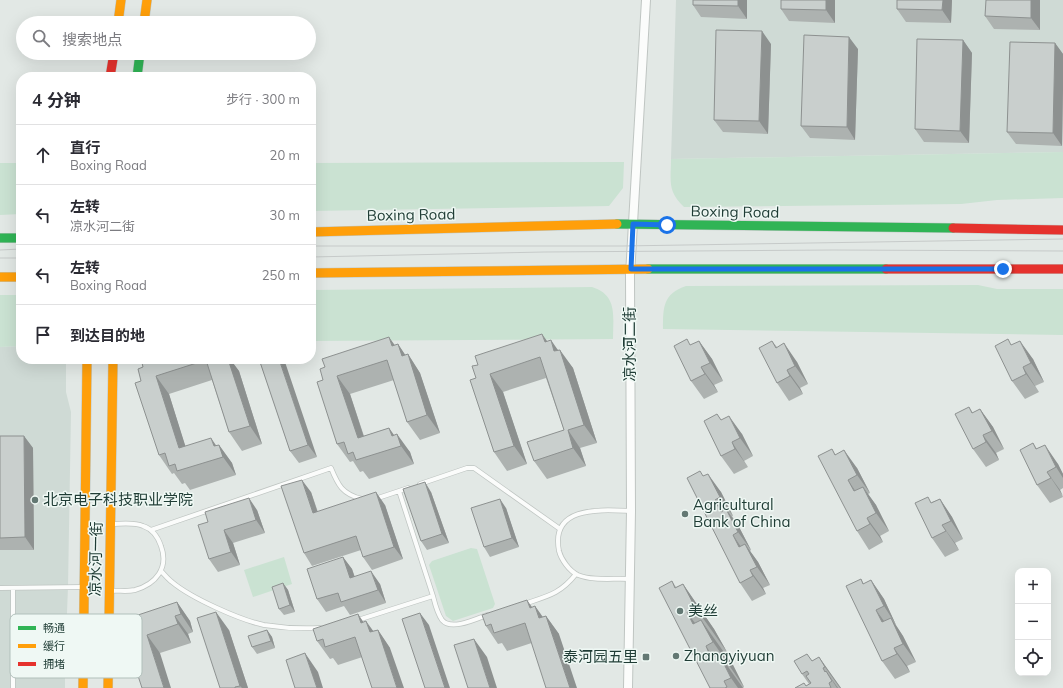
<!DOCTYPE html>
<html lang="zh">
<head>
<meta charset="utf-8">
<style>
	body { margin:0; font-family:Mulish,"Noto Sans SC",sans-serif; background:#f2f2f3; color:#2b2b33 }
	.controls { position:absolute; right:12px; bottom:12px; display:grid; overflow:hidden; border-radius:8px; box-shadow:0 4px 16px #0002 }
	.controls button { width:36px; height:36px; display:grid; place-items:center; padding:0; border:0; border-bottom:1px solid #e1e1e2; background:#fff; color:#2b2b33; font:20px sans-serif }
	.stop { position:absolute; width:12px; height:12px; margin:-9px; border:3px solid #1a73e8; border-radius:50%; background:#fff }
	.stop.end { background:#1a73e8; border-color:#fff; box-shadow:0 1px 4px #0008 }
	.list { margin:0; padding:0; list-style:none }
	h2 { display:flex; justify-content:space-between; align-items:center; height:52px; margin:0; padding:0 16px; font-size:17px }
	h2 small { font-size:13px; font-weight:400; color:#7c7c81 }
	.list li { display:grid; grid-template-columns:26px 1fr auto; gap:12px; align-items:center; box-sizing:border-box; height:60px; padding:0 16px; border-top:1px solid #e1e1e2 }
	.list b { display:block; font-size:15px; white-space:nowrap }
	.list p { margin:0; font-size:13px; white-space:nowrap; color:#7c7c81 }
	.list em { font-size:13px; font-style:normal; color:#7c7c81 }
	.icon { flex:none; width:22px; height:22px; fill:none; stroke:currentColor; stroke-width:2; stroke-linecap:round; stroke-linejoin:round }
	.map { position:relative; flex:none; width:1063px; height:688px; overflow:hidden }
	.search { position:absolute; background:#fff; box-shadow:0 4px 16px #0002; left:16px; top:16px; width:300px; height:44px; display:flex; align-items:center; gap:10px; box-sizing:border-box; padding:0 14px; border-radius:22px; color:#7c7c81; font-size:15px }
	.panel { position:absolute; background:#fff; box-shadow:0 4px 16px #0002; left:16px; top:72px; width:300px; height:292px; border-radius:16px }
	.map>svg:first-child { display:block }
	.built { fill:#cfdad5 }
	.green { fill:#cae2d2 }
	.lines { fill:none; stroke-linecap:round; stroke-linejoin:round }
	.lane-casing { stroke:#bfc5c2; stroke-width:5.5 }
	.street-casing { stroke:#bfc5c2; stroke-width:10 }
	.fast-casing { stroke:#bec6c3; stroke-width:10 }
	.slow-casing { stroke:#bec6c3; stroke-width:10 }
	.jam-casing { stroke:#bec6c3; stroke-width:10 }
	.lane { stroke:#fbfcfb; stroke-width:4 }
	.street { stroke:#fbfcfb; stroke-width:8 }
	.fast { stroke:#30b455; stroke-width:9 }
	.slow { stroke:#ff9f0a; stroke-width:9 }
	.jam { stroke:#e5322d; stroke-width:9 }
	.tram { stroke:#c6cac9; stroke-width:1 }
	.wall { fill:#adb2b0 }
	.shaded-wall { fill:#8d9190 }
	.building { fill:#c9cfcd; stroke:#8d9190 }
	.route { stroke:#1a73e8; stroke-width:5 }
	.poi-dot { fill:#637873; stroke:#eff8f4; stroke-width:1.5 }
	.labels { text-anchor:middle; stroke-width:3; stroke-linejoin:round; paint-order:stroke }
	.street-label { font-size:15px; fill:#1f3c35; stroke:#eff8f4 }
	.poi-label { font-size:15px; fill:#1f3c35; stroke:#eff8f4; text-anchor:start }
	.key { fill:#eff8f4; stroke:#b1c0bb; stroke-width:1 }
	.key-label { font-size:11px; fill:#1f3c35 }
</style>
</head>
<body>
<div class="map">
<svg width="1063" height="688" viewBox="0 0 1063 688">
	<rect width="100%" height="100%" fill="#e2e8e5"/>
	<path class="built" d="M676 0H1063V152L671 159Z
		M21 346V359H66V392L71 412 68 587 65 663H59V675H65V688H0V347Z"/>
	<path class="green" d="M1063 152V198L997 200 961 204 684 207C667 191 671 181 671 159Z
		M624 162 623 188 609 206 311 211V163Z
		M0 163H21V214L0 215Z
		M978 285 997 289H1063V335L663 329C663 307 663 294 686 286Z
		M592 287C618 295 613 317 613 339L311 341V290Z
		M0 295H21V346L0 347Z
		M471 548 477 549 495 604 493 608 453 621 446 616 429 565 432 561Z
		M284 557 292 584 253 597 244 570Z"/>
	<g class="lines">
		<g class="lane-casing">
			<path id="lane" d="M420 484 467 468H474L560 529
				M399 491 433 596
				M375 499 408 488
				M151 530 331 468C338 485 342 494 362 499
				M161 571C165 575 168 579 172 582 191 598 240 620 264 625 283 628 301 629 320 628
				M630 579C613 578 593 581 578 575 569 571 561 559 559 551 550 505 602 510 631 511
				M0 588 83 587
				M110 591C118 590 127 592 135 590 156 584 169 568 161 546 158 537 152 529 143 526 134 522 121 524 112 524
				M524 604C548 596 560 594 576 574
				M358 620 433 596C435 604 437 613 442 620 451 631 476 619 487 615
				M13 688V588"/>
		</g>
		<g class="street-casing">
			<path id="street" d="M628 688 631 511 630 275 646 0"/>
		</g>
		<g class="fast-casing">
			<path id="fast" d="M137 77 140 53
				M617 224 953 228
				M0 238H21
				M648 269H886"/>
		</g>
		<g class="slow-casing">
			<path id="slow" d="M118 23 121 0
				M144 23 147 0
				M311 232 617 224
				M311 273 648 269
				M0 277H21
				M83 688 87 359
				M108 688 113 359"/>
		</g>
		<g class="jam-casing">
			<path id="jam" d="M110 77 114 53
				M953 228 1063 230
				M886 269H1063"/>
		</g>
		<use href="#lane" class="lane"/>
		<use href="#street" class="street"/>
		<use href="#fast" class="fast"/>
		<use href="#slow" class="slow"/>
		<use href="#jam" class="jam"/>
		<path class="tram" d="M311 246H622L1063 239
			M0 250 21 249
			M311 257 544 252 833 250 1063 251
			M0 258H21"/>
	</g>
	<path class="wall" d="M747 0V19L701 17 693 5Z
		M781 0H835V23L789 21 781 9Z
		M952 0 951 23 906 22 897 9Z
		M986 0H1040V30L994 29 985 16Z
		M963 40 972 53 969 143 924 142 915 129Z
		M1055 43 1063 54V89L1062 146 1016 144 1007 132Z
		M771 44 768 134 723 132 714 120Z
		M858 49 855 140 810 138 801 126Z
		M547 341 558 350 573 368 597 443 580 448 586 466 547 479 534 461 564 430 546 378 503 392 527 464 507 471 494 452 476 378Z
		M699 341 712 359 723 381 714 385 718 392 704 399 691 381V345Z
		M772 341 777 347 797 362 808 384 800 388 803 394 789 401 777 383Z
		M398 344 405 355 408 354 420 373 440 433 420 440 407 422 394 380 350 394 364 436 389 428 394 435 410 452 414 464 369 479 363 471 360 472 353 461 350 462 337 444 323 380Z
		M1012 345 1033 359 1044 382 1035 386 1039 392 1025 399 1012 381Z
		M141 359H230L239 371 262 444 242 451 229 432 212 380 169 394 185 446H216L219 445 232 463 236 475 190 490 185 483 182 484 174 473 172 474 159 455 141 381 143 367Z
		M259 359 317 457 299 463 290 451Z
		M969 407 973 413 980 409 993 427 1004 449 996 453 999 460 986 467 973 449Z
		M717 414 721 420 742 434 753 456 744 461 748 467 734 474 721 456Z
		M0 436H24L33 448 34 550H0Z
		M1033 443 1037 449 1058 464 1063 474V488L1060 490 1063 497 1050 503 1037 485Z
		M832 449 835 454 857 468 870 493 868 494 876 505 889 531 880 536 883 542 869 550 857 531Z
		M704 476 721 492 733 516H732L739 527 751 550 750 551 758 562 770 585 763 588 766 594 752 601 740 583Z
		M311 492 318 512 385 505 403 559 372 570 363 557 361 550 312 566 304 553Z
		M431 492 449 543 427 550 421 541Z
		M940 499 952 517 963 539 955 543 959 550 945 557 932 538V502Z
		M506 508 519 547 490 557 484 547Z
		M257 510 265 533 233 543 240 565 218 572 209 559 208 522Z
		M343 557 352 569 355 577 380 584 386 603 350 615 344 606 326 612 317 599Z
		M861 579 864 584 871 580 884 599 896 625 903 636 916 662 907 666 910 672 895 679 882 661Z
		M672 581 676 587 683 584 714 629 727 652 725 653 733 665 744 687 743 688H710Z
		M283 583 288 590 295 612 284 615 279 609Z
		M177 602 190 621 193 632 188 634 191 643 160 653 132 637Z
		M535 606 543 617 546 616 559 634 507 651 502 643 498 644 486 626Z
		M358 614 363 622 373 631 378 630 390 648 338 665 333 658 330 659 317 641Z
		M229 630 248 688H220Z
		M267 630 272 637 275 648 257 654 252 647Z
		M807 654 812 661 819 657 841 688H795L804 683 806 686 809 684 802 674Z"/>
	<path class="shaded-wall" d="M738 0H747V19L738 6Z
		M826 0H835V23L826 10Z
		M943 0H952L951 23 942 10Z
		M1031 0H1040V30L1031 18Z
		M762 31 771 44 768 134 759 121Z
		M849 37 858 49 855 140 847 127Z
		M963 40 972 53 969 143 960 131Z
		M1055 43 1063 54V89L1062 146 1053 133Z
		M542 334 555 352 545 342Z
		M389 337 401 354 398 344 410 362 408 354 420 373 440 433 427 415 392 346Z
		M551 340 562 356 560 350 573 368 597 443 584 425 554 351Z
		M699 341 712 359 723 381 710 363Z
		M1020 341 1033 359 1044 382 1031 363Z
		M784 343 797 362 808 384 795 366Z
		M228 359H230L239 371 262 444 250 426Z
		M279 359H284L317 457 308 445Z
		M701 367 714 385 718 392 705 374Z
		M1023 367 1035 386 1039 392 1026 374Z
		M787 370 800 388 803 394 790 376Z
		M490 374 503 392 527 464 514 446Z
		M156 376 169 394 192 467 179 448Z
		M337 376 350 394 370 456 358 438Z
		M980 409 993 427 1004 449 992 431Z
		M729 416 742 434 753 456 740 438Z
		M389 428 400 444 397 434 410 452 414 464 401 446 392 436Z
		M568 430 580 448 586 466 573 448Z
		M983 435 996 453 999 460 986 442Z
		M24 436 33 448 34 550 25 537Z
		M211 438 222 454 219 445 232 463 236 475 223 457 214 446Z
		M732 442 744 461 748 467 735 449Z
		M1045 445 1058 464 1063 474V478L1056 467Z
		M844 450 857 468 870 493 857 475Z
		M1047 472 1060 490 1063 496Z
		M708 474 721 492 733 516 720 497Z
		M302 480 311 492 322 526 313 513Z
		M848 480 860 498 854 491Z
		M425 482 431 492 449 543 442 534Z
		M863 487 876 505 889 531 876 513Z
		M376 492 385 505 403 559 394 547Z
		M249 498 257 510 265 533 256 520Z
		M500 499 506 508 519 547 512 538Z
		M940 499 952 517 963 539 951 521Z
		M715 500 728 518 721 512Z
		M726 509 739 527 751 550 738 532Z
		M867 518 880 536 883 542 870 524Z
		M942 525 955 543 959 550 946 531Z
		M224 530 233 543 240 565 231 552Z
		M733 535 745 553 739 547Z
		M745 544 758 562 770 585 757 567Z
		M343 557 352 569 359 591 350 578Z
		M750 570 763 588 766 594 753 576Z
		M371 571 380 584 386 603 378 590Z
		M871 580 884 599 896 625 884 606Z
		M283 583 288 590 295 612 290 605Z
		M683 584 714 629 727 652 695 607Z
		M527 600 539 617 535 606 548 625 552 636 530 608Z
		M177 602 190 621 193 632 181 614Z
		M876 610 889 628 882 622Z
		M216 612 229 630 248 688H242L240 686Z
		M687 612 710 644 693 624Z
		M420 613 429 625 450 688H445Z
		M358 614 370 632 366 621 379 639 383 650 361 623Z
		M175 616 188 634 191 643 178 624Z
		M546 616 559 634 577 688H570Z
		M891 618 903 636 916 662 903 644Z
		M701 620 733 665 744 687 713 642Z
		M267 630 272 637 275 648 271 641Z
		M378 630 390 648 404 688H397Z
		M147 635 160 653 171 688H164Z
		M474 639 487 657 497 688H490Z
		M706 646 728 679 711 658Z
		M894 648 907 666 910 672 897 654Z
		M305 653 318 672 323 688H317Z
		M719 654 743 688H738L731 678Z
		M819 657 841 688H840L825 667Z
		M826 671 838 688H837Z"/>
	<path class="building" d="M693 0H738V6L693 5Z
		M781 0H826V10L781 9Z
		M897 0H943L942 10 897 9Z
		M986 0H1031V18L985 16Z
		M716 30 762 31 759 121 714 120Z
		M804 35 849 37 847 127 801 126Z
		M917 39 963 40 960 131 915 129Z
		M1010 42 1055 43 1053 133 1007 132Z
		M542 334 545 342 551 340 554 351 560 350 584 425 568 430 573 448 534 461 527 442 564 430 540 357 490 374 514 446 494 452 470 380 476 378 472 366 478 365 475 356Z
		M389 337 392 346 398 344 402 356 408 354 427 415 407 422 387 360 337 376 358 438 389 428 392 436 397 434 401 446 356 460 353 452 348 454 344 442 337 444 317 382 323 380 320 369 325 367 322 359Z
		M687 339 690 345 699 341 710 363 701 367 705 374 691 381 674 346Z
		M1008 339 1011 345 1020 341 1031 363 1023 367 1026 374 1012 381 995 346Z
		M772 341 776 348 784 343 795 366 787 370 790 376 777 383 759 348Z
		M141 359H228L250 426 229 432 206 360 156 376 179 448 211 438 214 446 219 445 223 457 177 471 175 464 169 466 165 453 159 455 135 383 141 381 138 369 143 367Z
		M259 359H279L308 445 290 451Z
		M969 407 972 413 980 409 992 431 983 435 986 442 973 449 955 414Z
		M717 414 721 420 729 416 740 438 732 442 735 449 721 456 704 421Z
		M0 436H24L25 537 0 538Z
		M1033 443 1036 449 1045 445 1056 467 1047 472 1051 478 1037 485 1020 450Z
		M832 449 835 455 844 450 857 475 848 480 854 491 863 487 876 513 867 518 870 524 857 531 818 456Z
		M700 471 703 476 708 474 720 497 715 500 721 512 726 509 738 532 733 535 739 547 745 544 757 567 750 570 753 576 740 583 687 478Z
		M302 480 313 513 376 492 394 547 363 557 356 536 304 553 281 486Z
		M425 482 442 534 421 541 403 489Z
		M928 497 931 503 940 499 951 521 942 525 946 531 932 538 915 503Z
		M249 498 256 520 224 530 231 552 209 559 198 525 208 522 205 512Z
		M500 499 512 538 484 547 471 508Z
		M343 557 350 578 371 571 378 590 341 602 338 593 317 599 307 569Z
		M861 579 863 584 871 580 884 606 876 610 882 622 891 618 903 644 894 648 897 654 882 661 846 586Z
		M672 581 675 588 683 584 695 607 687 612 693 624 701 620 713 642 706 646 711 658 719 654 731 678 724 681 727 687 725 688H710L659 588Z
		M283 583 290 605 279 609 272 587Z
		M527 600 530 608 535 606 539 618 546 616 570 688H546L525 623 494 633 491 624 486 626 482 615Z
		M177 602 181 614 175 616 178 624 147 635 164 688H142L126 639 132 637 128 626 134 624 132 617Z
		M216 612 240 686 235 687V688H220L197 618Z
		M420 613 445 688H425L402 619Z
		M358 614 361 623 366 621 370 632 378 630 397 688H372L355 637 325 647 323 639 317 641 313 629Z
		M267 630 271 641 252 647 248 636Z
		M474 639 490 688H468L454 645Z
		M305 653 317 688H295L286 660Z
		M807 654 812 661 819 657 825 667 823 668 825 672 826 671 832 681 829 683 831 688H795L804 683 806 686 811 683 806 676 809 674 807 671 802 674 794 661Z"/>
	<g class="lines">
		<path class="route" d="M667 225 633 224 631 269H1003"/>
	</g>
	<g class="poi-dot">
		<circle cx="35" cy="500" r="4"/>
		<circle cx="685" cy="514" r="4"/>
		<circle cx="680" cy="611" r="4"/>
		<circle cx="676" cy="656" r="4"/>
		<rect x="642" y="653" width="8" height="8" rx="2"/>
	</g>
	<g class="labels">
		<g class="street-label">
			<text transform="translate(735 212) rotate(1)" y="5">Boxing Road</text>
			<text transform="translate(411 215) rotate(-1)" y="5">Boxing Road</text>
			<text transform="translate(630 344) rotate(-90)" y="5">凉水河二街</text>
			<text transform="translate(96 559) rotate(-89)" y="5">凉水河一街</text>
		</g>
		<g class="poi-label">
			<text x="43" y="505">北京电子科技职业学院</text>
			<text x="693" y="510">Agricultural<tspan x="693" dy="17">Bank of China</tspan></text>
			<text x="688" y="616">美丝</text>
			<text x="684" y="661">Zhangyiyuan</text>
			<text x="638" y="662" text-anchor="end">泰河园五里</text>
		</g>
	</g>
	<rect x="10" y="614" width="132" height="64" rx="6" class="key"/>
	<rect x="18" y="626" width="18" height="4" fill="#30b455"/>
	<rect x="18" y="644" width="18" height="4" fill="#ff9f0a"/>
	<rect x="18" y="662" width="18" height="4" fill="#e5322d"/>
	<g class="key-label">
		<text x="43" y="632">畅通</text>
		<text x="43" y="650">缓行</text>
		<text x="43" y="668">拥堵</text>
	</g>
</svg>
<div class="controls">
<button>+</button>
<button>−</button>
<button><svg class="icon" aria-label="locate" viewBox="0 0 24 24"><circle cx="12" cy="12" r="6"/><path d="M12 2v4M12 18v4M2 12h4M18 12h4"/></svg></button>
</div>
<div class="stop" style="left:667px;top:225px"></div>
<div class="stop end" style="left:1003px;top:269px"></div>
<div class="search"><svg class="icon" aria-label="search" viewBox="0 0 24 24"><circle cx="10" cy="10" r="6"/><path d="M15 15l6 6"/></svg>搜索地点</div>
<section class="panel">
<h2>4 分钟<small>步行 · 300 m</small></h2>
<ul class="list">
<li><svg class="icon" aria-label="ahead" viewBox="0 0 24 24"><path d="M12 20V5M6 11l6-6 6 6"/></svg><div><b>直行</b><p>Boxing Road</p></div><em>20 m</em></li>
<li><svg class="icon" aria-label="left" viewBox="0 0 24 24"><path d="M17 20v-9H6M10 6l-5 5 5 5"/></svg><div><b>左转</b><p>凉水河二街</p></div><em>30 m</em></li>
<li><svg class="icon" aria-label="left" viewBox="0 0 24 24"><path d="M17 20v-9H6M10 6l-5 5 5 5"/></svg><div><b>左转</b><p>Boxing Road</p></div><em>250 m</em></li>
<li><svg class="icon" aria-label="arrive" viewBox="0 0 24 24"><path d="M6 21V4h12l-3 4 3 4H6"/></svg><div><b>到达目的地</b></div></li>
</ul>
</section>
</div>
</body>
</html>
